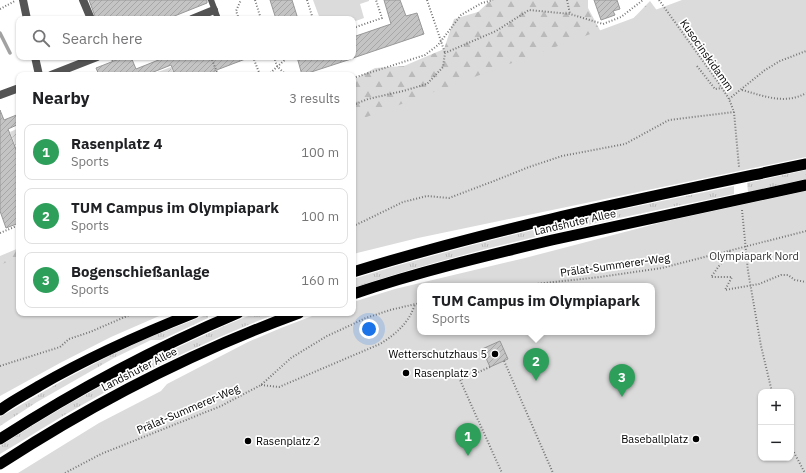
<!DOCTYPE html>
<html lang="en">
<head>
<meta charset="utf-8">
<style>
	body { margin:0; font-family:"IBM Plex Sans",sans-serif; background:#f6f6f6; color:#202124 }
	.controls { position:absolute; right:12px; bottom:12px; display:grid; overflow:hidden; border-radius:8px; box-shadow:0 1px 3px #0004 }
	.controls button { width:36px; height:36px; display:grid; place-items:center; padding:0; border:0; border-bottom:1px solid #e0e0e0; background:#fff; color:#202124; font:20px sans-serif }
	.you { position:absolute; left:369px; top:329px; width:14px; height:14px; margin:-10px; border:3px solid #fff; border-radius:50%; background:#1a73e8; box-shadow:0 0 0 6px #1a73e833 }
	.badge { display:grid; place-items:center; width:26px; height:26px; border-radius:50%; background:#2563eb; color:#fff; font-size:13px; font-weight:700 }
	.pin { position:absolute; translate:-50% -33px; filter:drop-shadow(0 1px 2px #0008) }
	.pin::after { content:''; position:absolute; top:21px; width:14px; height:12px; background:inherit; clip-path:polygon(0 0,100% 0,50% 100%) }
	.popup { position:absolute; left:417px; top:283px; width:238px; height:52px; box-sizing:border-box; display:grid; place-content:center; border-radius:8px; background:#fff; filter:drop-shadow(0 1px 3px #0005); font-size:13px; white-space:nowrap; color:#757577 }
	.popup b { font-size:15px; color:#202124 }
	.popup::after { content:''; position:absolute; left:50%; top:100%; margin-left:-8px; border:8px solid transparent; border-top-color:#fff }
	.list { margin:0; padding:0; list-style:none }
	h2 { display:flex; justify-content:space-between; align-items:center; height:52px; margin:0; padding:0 16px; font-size:17px }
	h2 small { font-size:13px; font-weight:400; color:#757577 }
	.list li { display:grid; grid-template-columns:26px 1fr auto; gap:12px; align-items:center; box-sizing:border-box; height:56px; margin:0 8px 8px; padding:0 8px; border:1px solid #e0e0e0; border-radius:8px }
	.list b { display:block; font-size:15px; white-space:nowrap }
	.list p { margin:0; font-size:13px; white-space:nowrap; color:#757577 }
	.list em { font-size:13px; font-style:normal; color:#757577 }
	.icon { flex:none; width:22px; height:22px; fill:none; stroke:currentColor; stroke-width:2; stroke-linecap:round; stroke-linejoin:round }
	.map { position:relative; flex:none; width:806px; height:473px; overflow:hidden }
	.search { position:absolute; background:#fff; box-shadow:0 1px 3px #0004; left:16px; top:16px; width:340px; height:44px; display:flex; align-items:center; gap:10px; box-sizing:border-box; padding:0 14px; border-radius:8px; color:#757577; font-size:15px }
	.panel { position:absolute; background:#fff; box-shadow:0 1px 3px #0004; left:16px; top:72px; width:340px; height:244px; border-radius:8px }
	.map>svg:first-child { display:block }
	.grass { fill:url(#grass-tufts) }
	.forest { fill:url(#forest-firs) }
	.park { fill:#dbdbdb; fill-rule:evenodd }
	.garden { fill:url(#garden-furrows) }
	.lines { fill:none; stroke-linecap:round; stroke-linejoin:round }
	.stream { stroke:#a2a2a2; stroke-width:3.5 }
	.building { fill:url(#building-hatch); stroke:#989898 }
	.path { stroke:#767676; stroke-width:2; stroke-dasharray:1 2; stroke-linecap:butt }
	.service { stroke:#545454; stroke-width:6 }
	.pedestrian { stroke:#545454; stroke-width:8 }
	.trunk { stroke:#000; stroke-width:11 }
	.poi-dot { fill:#000; stroke:#fff; stroke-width:1.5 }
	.labels { text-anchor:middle; stroke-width:3.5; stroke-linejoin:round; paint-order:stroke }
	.street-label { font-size:11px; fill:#000; stroke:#fff }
	.park-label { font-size:11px; fill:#323232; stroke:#fff }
	.poi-label { font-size:11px; fill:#000; stroke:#fff; text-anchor:end }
</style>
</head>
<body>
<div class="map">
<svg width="806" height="473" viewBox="0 0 806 473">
	<defs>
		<pattern id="grass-tufts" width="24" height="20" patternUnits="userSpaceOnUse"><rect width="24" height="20" fill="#dbdbdb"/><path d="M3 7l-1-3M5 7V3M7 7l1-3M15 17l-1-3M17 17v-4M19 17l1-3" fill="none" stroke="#bababa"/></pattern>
		<pattern id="forest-firs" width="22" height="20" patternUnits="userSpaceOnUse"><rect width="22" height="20" fill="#dbdbdb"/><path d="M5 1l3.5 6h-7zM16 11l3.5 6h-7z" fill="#bababa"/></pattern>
		<pattern id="garden-furrows" width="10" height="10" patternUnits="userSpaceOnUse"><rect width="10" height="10" fill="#dbdbdb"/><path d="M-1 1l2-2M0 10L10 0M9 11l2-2" fill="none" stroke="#bababa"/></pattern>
		<pattern id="building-hatch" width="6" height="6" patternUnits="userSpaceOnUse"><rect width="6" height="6" fill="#c4c4c4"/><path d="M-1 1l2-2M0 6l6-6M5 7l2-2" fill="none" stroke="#a7a7a7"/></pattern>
	</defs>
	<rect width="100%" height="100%" fill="#fff"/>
	<path class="grass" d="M806 170V179L748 192 747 183Z
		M734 186V194C606 221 477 246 353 288V279C478 240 606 212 734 186Z
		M256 313H278C221 335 165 361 111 389 73 409 37 432 0 454V446C61 407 123 372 189 342 211 332 234 321 256 313Z
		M206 315 208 316V318L161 340H151L114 358 37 402 0 426V417L67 378 111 355 148 338Z"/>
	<path class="forest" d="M491 0H588V8L602 34 626 26 650 1 664 20 353 153V80L375 68 404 66 444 49 454 19 478 12Z
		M19 248V267L0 275V256Z"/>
	<path class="park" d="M313 0H369V1L360 4 364 18 353 22V19H320Z
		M682 0H806V157L418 238 353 254V122Z
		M806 191V473H18L99 423 161 391 167 384 248 342 281 328 320 313H353V302L395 289 525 258 663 222ZM420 286H652V332H420ZM761 392H791V458H761Z
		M19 257V313H166L111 337 60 363 0 396V265Z"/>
	<path class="garden" d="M171 67 174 75H150Z
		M19 128V154L10 132Z"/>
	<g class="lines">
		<path class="stream" d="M0 33 10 53"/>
	</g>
	<path class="building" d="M89 0H207V3L167 19H96Z
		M270 0H292L298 19H276Z
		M384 0H400L406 16 417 13 424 34 353 58V37L391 24Z
		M594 0H617L620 9 613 11 615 15 601 20Z
		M124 57H131L136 69 166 57 248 58 214 71 215 75H175L171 65 146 75H99L96 68Z
		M297 57H350L351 59 302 75Z
		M0 110 4 120 19 114V124L8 129 19 157V223L6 228 0 211Z
		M500 341 508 359 490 367 482 349Z"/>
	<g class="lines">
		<path class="path" d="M255 0 261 19
			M307 0 313 19
			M427 0 445 53
			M567 0 570 14
			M659 0 718 82 729 99 734 112 739 167
			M0 9 15 1
			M239 19 236 11 241 0
			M353 28 382 18 376 0
			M111 57 113 61
			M211 57 218 75
			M253 57 260 75
			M274 57 277 66 286 75
			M697 66 715 89 722 88
			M268 75 288 57
			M353 78 425 55 438 45 461 15 482 3 493 0
			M742 90C764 96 785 105 806 93
			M729 99 765 70 780 61 806 51
			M353 105 368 99 403 91 427 84 443 67 445 53 496 31 529 10 570 14 603 24 621 17 643 0
			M742 210 748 271 761 346 772 392
			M353 226 360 223 403 202 427 196 449 198 494 181 529 167 562 156 625 144 669 120 734 112
			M0 233 19 225
			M730 251 711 277H732L725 290 759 284 781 275H788L795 280 806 282
			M517 286 600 277 662 268 806 231
			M504 361 553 473
			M0 366 60 347 69 339 90 332 134 313
			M490 367 460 380 502 473
			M261 385 279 387 380 344C396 334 409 323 415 304
			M791 447 805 473
			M65 473 101 454 221 406 261 385 291 358 327 336 366 318 390 310 420 303"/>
		<path class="service" d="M211 0 218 19"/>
		<path class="pedestrian" d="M23 0 27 19
			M83 0 91 19
			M192 19 214 10
			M35 57 39 75
			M51 75 97 57
			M0 95 19 88"/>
		<path class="trunk" d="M353 272C501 226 654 196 806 164
			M353 294C418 272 485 256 552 240 636 221 721 203 806 185
			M0 410C12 401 26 394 39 386 89 357 141 334 194 313
			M0 439C76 390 155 348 238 313
			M0 464C95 402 192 352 299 313"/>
	</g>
	<g class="poi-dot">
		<circle cx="495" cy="354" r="4"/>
		<circle cx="406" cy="373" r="4"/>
		<circle cx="696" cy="439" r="4"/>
		<circle cx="248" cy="441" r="4"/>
	</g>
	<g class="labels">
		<g class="street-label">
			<text transform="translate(707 55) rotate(55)" y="4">Kusocinskidamm</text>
			<text transform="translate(575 222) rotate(-13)" y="4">Landshuter Allee</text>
			<text transform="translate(615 265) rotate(-8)" y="4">Prälat-Summerer-Weg</text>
			<text transform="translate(139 369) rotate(-27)" y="4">Landshuter Allee</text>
			<text transform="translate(188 409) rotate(-23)" y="4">Prälat-Summerer-Weg</text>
		</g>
		<g class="park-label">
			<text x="754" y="260">Olympiapark Nord</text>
		</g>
		<g class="poi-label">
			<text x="487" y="358">Wetterschutzhaus 5</text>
			<text x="414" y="377" text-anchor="start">Rasenplatz 3</text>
			<text x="688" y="443">Baseballplatz</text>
			<text x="256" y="445" text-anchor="start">Rasenplatz 2</text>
		</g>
	</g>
</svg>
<div class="controls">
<button>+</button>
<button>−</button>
</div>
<div class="you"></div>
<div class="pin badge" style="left:468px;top:456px;background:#2e9e5b">1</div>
<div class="pin badge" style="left:536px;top:381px;background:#2e9e5b">2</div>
<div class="popup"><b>TUM Campus im Olympiapark</b>Sports</div>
<div class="pin badge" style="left:622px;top:397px;background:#2e9e5b">3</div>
<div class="search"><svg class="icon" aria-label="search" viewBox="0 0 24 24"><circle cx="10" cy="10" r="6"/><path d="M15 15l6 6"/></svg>Search here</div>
<section class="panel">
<h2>Nearby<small>3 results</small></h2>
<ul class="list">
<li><span class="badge" style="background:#2e9e5b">1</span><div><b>Rasenplatz 4</b><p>Sports</p></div><em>100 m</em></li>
<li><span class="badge" style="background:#2e9e5b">2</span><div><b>TUM Campus im Olympiapark</b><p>Sports</p></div><em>100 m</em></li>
<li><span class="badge" style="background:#2e9e5b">3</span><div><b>Bogenschießanlage</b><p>Sports</p></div><em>160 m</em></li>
</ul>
</section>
</div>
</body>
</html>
